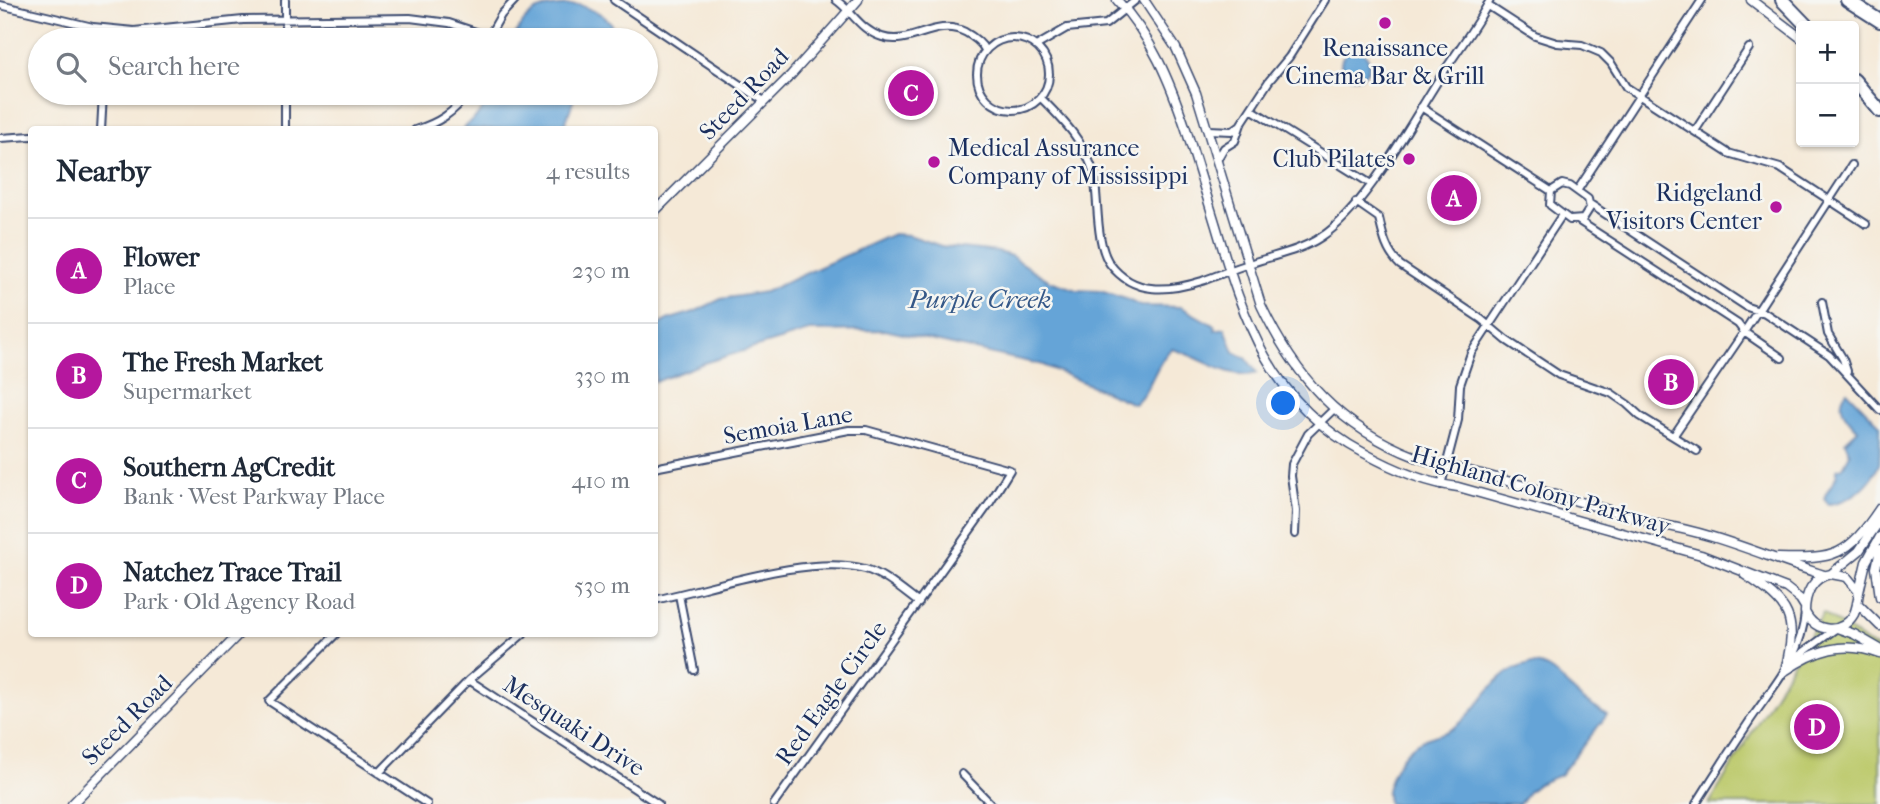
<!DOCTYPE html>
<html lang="en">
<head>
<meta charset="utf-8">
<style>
	body { margin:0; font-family:"IM FELL French Canon",serif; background:#f2f2f3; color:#1f2937 }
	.controls { position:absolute; right:21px; top:21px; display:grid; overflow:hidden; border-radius:7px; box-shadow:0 2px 5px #0004 }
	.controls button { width:63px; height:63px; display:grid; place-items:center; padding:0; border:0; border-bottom:2px solid #e0e1e3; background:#fff; color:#1f2937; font:35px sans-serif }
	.you { position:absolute; left:1284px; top:404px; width:24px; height:24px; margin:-18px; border:5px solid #fff; border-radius:50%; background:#1a73e8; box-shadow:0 0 0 10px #1a73e833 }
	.badge { display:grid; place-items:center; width:46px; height:46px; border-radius:50%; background:#b5179e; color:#fff; font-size:23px; font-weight:700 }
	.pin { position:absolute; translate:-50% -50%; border:4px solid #fff; box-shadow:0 2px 7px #0006 }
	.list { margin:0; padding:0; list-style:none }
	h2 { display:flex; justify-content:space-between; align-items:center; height:91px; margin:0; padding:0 28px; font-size:30px }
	h2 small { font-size:23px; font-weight:400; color:#747a83 }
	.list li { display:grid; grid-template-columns:46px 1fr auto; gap:21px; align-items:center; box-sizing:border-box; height:105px; padding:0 28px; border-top:2px solid #e0e1e3 }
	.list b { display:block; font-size:26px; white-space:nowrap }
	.list p { margin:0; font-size:23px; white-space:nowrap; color:#747a83 }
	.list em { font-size:23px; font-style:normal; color:#747a83 }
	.icon { flex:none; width:38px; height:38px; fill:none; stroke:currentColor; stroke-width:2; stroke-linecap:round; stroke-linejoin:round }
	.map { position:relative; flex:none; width:1880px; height:804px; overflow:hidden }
	.search { position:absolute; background:#fff; box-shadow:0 2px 5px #0004; left:28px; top:28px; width:630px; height:77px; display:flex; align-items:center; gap:18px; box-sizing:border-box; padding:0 24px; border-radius:38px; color:#747a83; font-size:26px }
	.panel { position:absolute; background:#fff; box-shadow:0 2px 5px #0004; left:28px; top:126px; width:630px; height:511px; border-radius:7px }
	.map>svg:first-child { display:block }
	.green { fill:#bcc96b; stroke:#6c7c64; stroke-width:2 }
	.water { fill:#65a4d7; stroke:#406a9a; stroke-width:2 }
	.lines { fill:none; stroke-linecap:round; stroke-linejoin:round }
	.minor-casing { stroke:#3c4b70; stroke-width:10 }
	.tertiary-casing { stroke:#3c4b70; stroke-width:11 }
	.motorway-casing { stroke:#3c4b70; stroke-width:16 }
	.minor { stroke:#fff; stroke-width:6 }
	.tertiary { stroke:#fff; stroke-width:8 }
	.motorway { stroke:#fff; stroke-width:12 }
	.poi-dot { fill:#b5179e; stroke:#f6f6f2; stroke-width:2.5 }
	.labels { text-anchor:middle; stroke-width:5; stroke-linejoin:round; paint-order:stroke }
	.poi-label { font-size:24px; fill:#1b2f5e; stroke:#f6f6f2; text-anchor:end }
	.street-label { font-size:24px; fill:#1b2f5e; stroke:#f6f6f2 }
	.water-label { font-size:26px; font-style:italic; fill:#355888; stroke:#f6f6f2 }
</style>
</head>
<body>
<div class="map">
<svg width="1880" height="804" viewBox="0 0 1880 804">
	<rect width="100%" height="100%" fill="#f6f6f2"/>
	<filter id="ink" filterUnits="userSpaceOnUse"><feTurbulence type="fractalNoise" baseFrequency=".0143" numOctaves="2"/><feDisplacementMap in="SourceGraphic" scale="14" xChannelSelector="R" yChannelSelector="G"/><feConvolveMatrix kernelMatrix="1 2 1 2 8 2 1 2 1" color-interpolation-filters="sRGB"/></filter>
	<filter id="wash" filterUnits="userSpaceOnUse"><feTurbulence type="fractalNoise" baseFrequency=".00686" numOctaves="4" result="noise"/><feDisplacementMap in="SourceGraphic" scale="28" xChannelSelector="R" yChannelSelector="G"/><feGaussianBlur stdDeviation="1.57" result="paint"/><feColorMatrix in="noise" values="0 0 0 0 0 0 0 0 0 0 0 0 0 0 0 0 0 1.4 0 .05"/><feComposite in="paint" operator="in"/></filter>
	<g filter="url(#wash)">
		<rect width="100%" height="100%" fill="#f5e9d7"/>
		<path class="green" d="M1823 613 1880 651V804H1709Z"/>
		<path class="water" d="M580 5 601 14 611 23V29L604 40H513C528 5 545 6 580 5Z
			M1341 64a14 14 0 1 1 28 0a14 14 0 1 1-28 0Z
			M492 93H576L563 129H463L480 113Z
			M893 234 909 235 941 246 998 252 1011 256 1050 281 1077 290 1100 291 1126 299 1140 306 1181 307 1215 326V330L1225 328 1234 352 1246 358 1257 373C1231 382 1197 354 1171 349 1154 365 1152 390 1134 404L1043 365 885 330 809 331 704 363 655 382V328L667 320 694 312 721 299 765 292Z
			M1847 391 1880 425C1880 436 1880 454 1879 464 1871 486 1850 502 1828 504L1824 499C1827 487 1838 481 1837 469L1843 467 1850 454 1845 442 1858 430C1847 418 1834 406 1847 391Z
			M1532 664C1554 664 1566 687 1582 699 1590 705 1599 710 1607 715L1560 775 1538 784 1528 792 1519 804H1389C1385 794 1387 788 1391 778 1398 760 1411 743 1431 737 1444 732 1447 734 1459 724 1487 701 1492 670 1532 664Z"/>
	</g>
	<g filter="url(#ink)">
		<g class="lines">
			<g class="minor-casing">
				<path id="minor" d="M285 0V40
					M614 0 764 101
					M836 0C852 11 860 30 882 37 911 47 935 17 965 32 974 37 981 42 985 50
					M0 5 93 27 134 31 243 20 410 18 449 23 488 36
					M1487 5 1535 36 1557 43 1582 45 1601 53 1611 63 1626 87 1728 153 1780 168 1866 224
					M977 74a36 36 0 1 1 72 0a36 36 0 1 1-72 0Z
					M488 38 501 15 515 0
					M111 40 112 29
					M1036 46 1067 28 1106 24 1136 0
					M1041 98C1062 119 1088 145 1094 176 1099 201 1095 243 1110 264 1134 296 1170 291 1202 281 1219 275 1235 268 1252 263 1275 255 1300 251 1321 237 1366 208 1411 122 1441 76 1457 51 1476 27 1490 0
					M1421 107 1551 191
					M1251 109 1371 184
					M101 130 103 93
					M285 130V93
					M415 130C438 123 454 113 468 93
					M1208 130 1232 131 1239 126
					M1695 131 1749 48
					M0 138 32 136
					M1217 160 1224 148 1235 141 1241 124 1269 81 1289 57 1325 0
					M1562 184 1570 186 1588 199 1590 208 1583 219 1570 220 1550 205 1551 191Z
					M1577 191 1702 0
					M1356 202 1379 218C1383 236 1386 252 1400 265L1481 319 1506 340 1559 375 1611 393 1627 404 1640 416 1697 451
					M1590 204 1747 307 1765 313 1829 355 1880 410
					M1579 221 1738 324 1744 332 1782 358
					M1822 302 1828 334 1843 359 1847 371
					M1674 435 1744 332 1852 165
					M654 468 849 430H866L1010 470 989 504 774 804
					M1441 485 1458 420 1460 385 1471 353 1562 215
					M1295 534 1296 511 1291 476 1292 464 1308 434 1334 409
					M679 595 694 670
					M654 600C713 588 808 554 865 569 884 574 904 592 919 603
					M336 634 269 701 427 804
					M1794 659 1834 630
					M469 680 658 804
					M379 773 469 680 523 634
					M962 774 991 804
					M1696 804C1713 777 1731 749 1749 722 1773 686 1802 657 1805 612"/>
			</g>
			<g class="tertiary-casing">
				<path id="tertiary" d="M1117 0C1152 37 1170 82 1186 129 1196 161 1206 193 1216 226 1244 321 1270 403 1364 453 1393 469 1425 483 1458 487L1701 555 1786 588 1800 599 1805 607
					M1144 0 1176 48 1196 93 1261 305C1295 377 1340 428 1416 457 1441 466 1468 470 1493 477 1548 493 1603 508 1657 524 1716 533 1768 558 1824 575
					M1751 0 1801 38
					M654 212 791 75 858 0
					M1880 550 1876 568 1880 597
					M1778 558C1835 560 1848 556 1880 508
					M1831 574 1847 577 1859 592C1858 600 1857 607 1854 614 1842 635 1815 633 1805 612 1805 594 1812 577 1831 574Z
					M1831 574 1859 551 1880 520
					M1745 575C1791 605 1798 617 1785 671
					M1859 592 1866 562 1880 537
					M1857 603 1880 626
					M1837 628 1854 634 1880 649
					M1785 671C1816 650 1843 640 1880 654
					M72 804 239 634"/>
			</g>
			<g class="motorway-casing">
				<path id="motorway" d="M1782 0 1807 26
					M1847 0 1880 21
					M1854 80 1880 111"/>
			</g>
			<use href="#minor" class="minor"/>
			<use href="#tertiary" class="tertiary"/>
			<use href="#motorway" class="motorway"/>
		</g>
	</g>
	<g class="poi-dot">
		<circle cx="1385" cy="23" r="7"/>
		<circle cx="1409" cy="159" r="7"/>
		<circle cx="934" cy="162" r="7"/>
		<circle cx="1776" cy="207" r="7"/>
	</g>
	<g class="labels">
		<g class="poi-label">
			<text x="1385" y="56" text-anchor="middle">Renaissance<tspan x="1385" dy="28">Cinema Bar &amp; Grill</tspan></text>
			<text x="948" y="156" text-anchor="start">Medical Assurance<tspan x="948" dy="28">Company of Mississippi</tspan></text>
			<text x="1395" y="167">Club Pilates</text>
			<text x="1762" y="201">Ridgeland<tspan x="1762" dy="28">Visitors Center</tspan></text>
		</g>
		<g class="street-label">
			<text transform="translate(744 94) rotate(-46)" y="8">Steed Road</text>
			<text transform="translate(788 425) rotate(-10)" y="8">Semoia Lane</text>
			<text transform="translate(1541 490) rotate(16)" y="8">Highland Colony Parkway</text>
			<text transform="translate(831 693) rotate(-54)" y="8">Red Eagle Circle</text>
			<text transform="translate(127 720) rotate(-45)" y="8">Steed Road</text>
			<text transform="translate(574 726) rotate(33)" y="8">Mesquaki Drive</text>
		</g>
		<g class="water-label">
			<text x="980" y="308">Purple Creek</text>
		</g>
	</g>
</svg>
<div class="controls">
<button>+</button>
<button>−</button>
</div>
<div class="you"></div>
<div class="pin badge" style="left:1454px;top:198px">A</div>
<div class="pin badge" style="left:1671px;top:382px">B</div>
<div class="pin badge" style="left:911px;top:93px">C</div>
<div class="pin badge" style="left:1817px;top:727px">D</div>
<div class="search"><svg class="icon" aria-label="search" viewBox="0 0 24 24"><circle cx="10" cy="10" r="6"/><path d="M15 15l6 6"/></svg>Search here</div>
<section class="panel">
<h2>Nearby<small>4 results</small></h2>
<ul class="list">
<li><span class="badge">A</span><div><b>Flower</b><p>Place</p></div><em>230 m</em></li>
<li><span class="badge">B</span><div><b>The Fresh Market</b><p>Supermarket</p></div><em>330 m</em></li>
<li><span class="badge">C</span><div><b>Southern AgCredit</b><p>Bank · West Parkway Place</p></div><em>410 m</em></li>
<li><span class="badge">D</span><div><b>Natchez Trace Trail</b><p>Park · Old Agency Road</p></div><em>530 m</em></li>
</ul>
</section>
</div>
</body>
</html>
